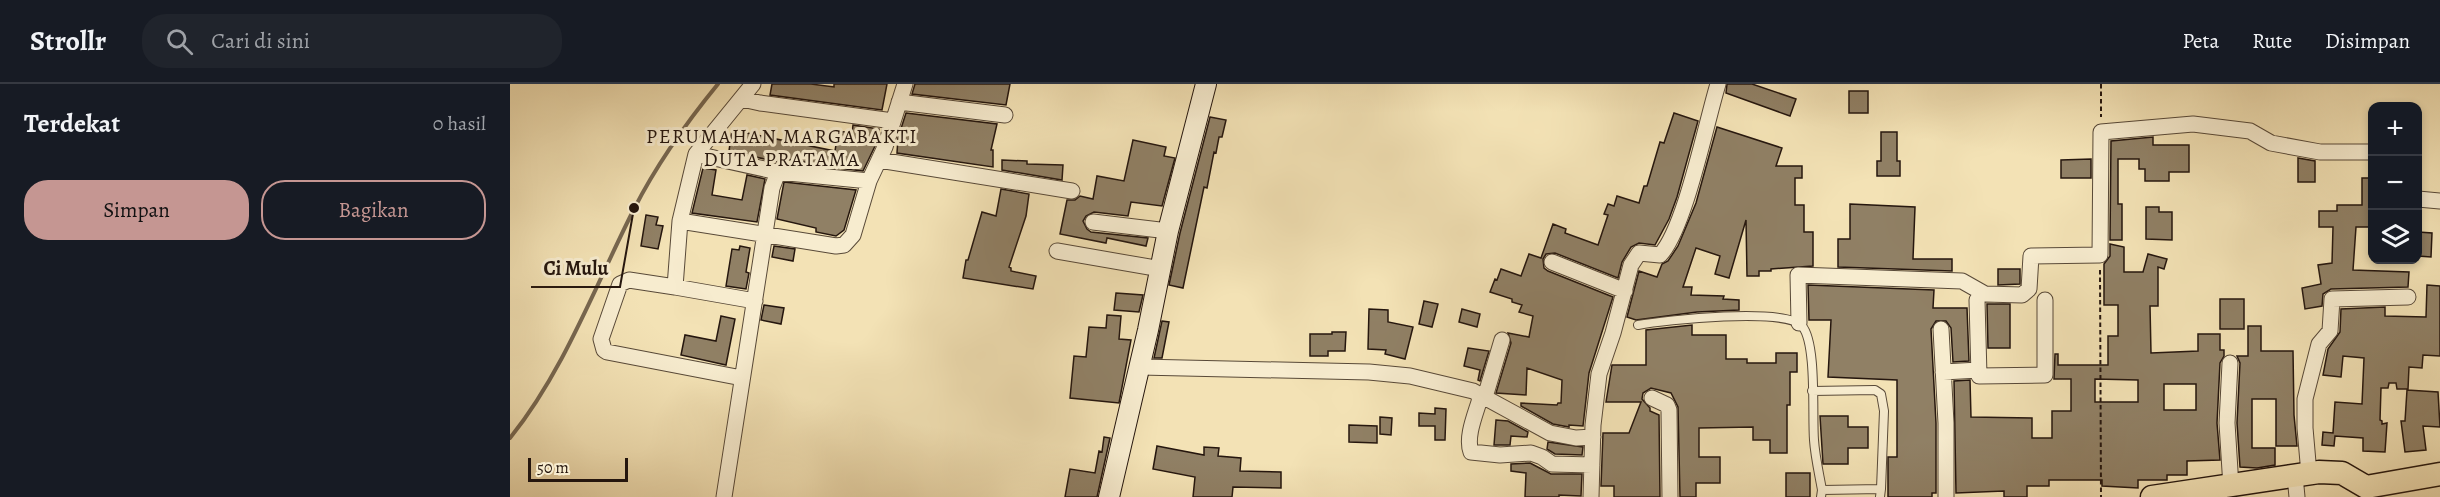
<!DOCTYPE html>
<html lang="id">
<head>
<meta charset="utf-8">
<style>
	body { margin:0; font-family:Alegreya,serif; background:#20242c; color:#f1f3f6 }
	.controls { position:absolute; right:18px; top:18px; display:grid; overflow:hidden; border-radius:12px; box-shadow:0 3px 9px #0003 }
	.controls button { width:54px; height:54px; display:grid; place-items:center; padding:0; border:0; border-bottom:2px solid #363941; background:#171b24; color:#f1f3f6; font:30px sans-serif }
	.scale { position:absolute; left:18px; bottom:15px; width:100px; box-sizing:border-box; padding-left:6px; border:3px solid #25160e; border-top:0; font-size:16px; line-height:21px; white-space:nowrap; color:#25160e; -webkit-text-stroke:4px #f7eccf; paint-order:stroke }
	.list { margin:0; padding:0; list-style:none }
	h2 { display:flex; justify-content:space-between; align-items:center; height:78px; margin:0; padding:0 24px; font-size:26px }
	h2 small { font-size:20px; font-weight:400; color:#9ea1a6 }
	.actions { display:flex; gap:12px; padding:18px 24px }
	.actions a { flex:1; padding:14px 0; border:2px solid #c59692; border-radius:24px; text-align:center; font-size:21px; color:#c59692 }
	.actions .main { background:#c59692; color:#111 }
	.icon { flex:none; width:33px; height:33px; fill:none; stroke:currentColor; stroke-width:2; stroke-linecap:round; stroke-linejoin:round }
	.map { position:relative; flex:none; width:1930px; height:413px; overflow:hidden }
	header { display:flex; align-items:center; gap:36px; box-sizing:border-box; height:84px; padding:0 30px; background:#171b24; border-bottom:2px solid #363941 }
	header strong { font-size:28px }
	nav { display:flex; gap:33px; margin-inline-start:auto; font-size:21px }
	.search { width:420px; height:54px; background:#20242c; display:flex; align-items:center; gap:15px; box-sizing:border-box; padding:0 21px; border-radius:24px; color:#9ea1a6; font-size:22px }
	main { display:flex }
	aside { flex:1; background:#171b24 }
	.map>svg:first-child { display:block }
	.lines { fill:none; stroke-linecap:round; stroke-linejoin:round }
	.stream { stroke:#776750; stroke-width:4 }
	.building { fill:#908065; stroke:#25160e; stroke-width:1.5; fill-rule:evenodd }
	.lane-casing { stroke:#584938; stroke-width:10 }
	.street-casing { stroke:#584938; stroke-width:17 }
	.secondary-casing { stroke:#25160e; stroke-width:22 }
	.primary-casing { stroke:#25160e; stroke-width:25 }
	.path { stroke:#25160e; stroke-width:2; stroke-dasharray:4.5 3; stroke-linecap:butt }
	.lane { stroke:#f7eccf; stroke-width:8 }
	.street { stroke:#f7eccf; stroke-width:15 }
	.secondary { stroke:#f7eccf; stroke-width:20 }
	.primary { stroke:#f3e2b5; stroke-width:22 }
	.labels { text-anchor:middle; stroke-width:6; stroke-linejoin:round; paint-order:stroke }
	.neighbourhood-label { font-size:20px; letter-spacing:1.5px; fill:#25160e; stroke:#f7eccf }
	.leader { fill:none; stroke:#25160e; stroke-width:2 }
	.callout-dot { fill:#25160e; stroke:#f7eccf; stroke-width:2 }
	.callout-label { font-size:20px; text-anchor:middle; font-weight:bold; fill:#25160e; stroke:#f7eccf; stroke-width:6; stroke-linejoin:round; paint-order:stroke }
</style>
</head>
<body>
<header>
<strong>Strollr</strong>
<div class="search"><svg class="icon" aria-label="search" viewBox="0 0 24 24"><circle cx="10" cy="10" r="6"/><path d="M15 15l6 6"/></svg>Cari di sini</div>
<nav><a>Peta</a><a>Rute</a><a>Disimpan</a></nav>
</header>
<main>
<aside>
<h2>Terdekat<small>0 hasil</small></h2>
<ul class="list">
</ul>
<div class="actions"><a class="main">Simpan</a><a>Bagikan</a></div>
</aside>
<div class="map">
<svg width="1930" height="413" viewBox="0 0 1930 413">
	<rect width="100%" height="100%" fill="#f3e2b5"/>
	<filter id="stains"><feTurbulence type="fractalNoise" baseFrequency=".00333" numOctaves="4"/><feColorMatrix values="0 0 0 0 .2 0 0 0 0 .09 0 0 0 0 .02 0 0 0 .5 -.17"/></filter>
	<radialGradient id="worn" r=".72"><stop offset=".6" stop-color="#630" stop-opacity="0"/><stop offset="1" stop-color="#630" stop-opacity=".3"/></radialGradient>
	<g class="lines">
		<path class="stream" d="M0 354C54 287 85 202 124 125 147 80 176 39 208 0"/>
	</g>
	<path class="building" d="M262 0H301L324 3V0H377L372 26 260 11Z
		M405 0H500L496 21 402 10Z
		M1217 0H1242L1286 15 1280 32 1216 9Z
		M1339 7H1358V29H1339Z
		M396 29 487 40 481 66H483V83L387 69 388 54Z
		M1164 29 1188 37 1167 113 1159 135 1145 161 1129 159 1121 163 1112 178 1108 194 1045 169 1036 170 1033 175 1034 184 1038 187 1103 213 1079 289 1073 342 1059 341V343L1043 340 1011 322V319L1047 321 1048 319H1051L1052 296 1017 284 1016 311 986 309 1001 259 998 249 1019 253 1023 232 1009 228 1012 221 1002 218V215L980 208 985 195 987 196 991 185 1011 192 1019 170 1031 174 1043 140 1056 145 1055 149 1088 161 1098 131 1094 130 1098 120 1104 122 1107 112 1129 119 1134 102H1137L1150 58 1154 59Z
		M700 33 716 36 712 53H709L706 69 704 68 697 104 694 103 673 204 659 201 670 149Z
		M343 41 369 45 366 60 353 87 300 81V79L268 74V78L219 67 222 46 325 67 328 47 342 49Z
		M1207 43 1272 64 1266 82H1292V94H1285V121H1294V148H1303V182L1261 185V187H1249V192H1237L1236 136 1219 194 1205 190 1210 172 1186 164 1173 203H1182L1181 211 1214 212 1213 215 1229 216V226L1187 228 1126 236 1117 233 1129 187 1147 193 1152 180 1158 177 1168 162 1186 119Z
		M1371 48H1387V77H1390V92H1367V77H1371Z
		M1643 53V61H1679V88H1659V97H1635V85H1629V75H1608V120H1612V156H1600L1601 57Z
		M623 56 656 63 654 72 665 74 652 122 621 118 618 132 584 128 576 132 573 137 577 145 581 148 638 154 636 162 597 154 596 159 550 150 557 116H565L570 112 583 115 587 92 614 97Z
		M1788 74 1805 77V98H1788Z
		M1581 75V94H1551V76Z
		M492 76 517 77V80L553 81 552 96 492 86Z
		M193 84 206 86 202 111 232 116 237 91 255 95 247 138 182 129Z
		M1852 94H1863V143H1846L1843 186 1899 188 1898 203 1821 205 1813 210 1812 222 1795 225 1792 204 1811 200 1808 181 1822 179 1823 143H1809V127H1827V121H1852Z
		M274 98 346 106 334 146 326 152 306 148V144L267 135Z
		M491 105 519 110 516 132 499 183 501 184V187L526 192 523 205 453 194 456 176H458L472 128 486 132Z
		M1340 120 1405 123 1403 175H1442V187L1328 183V155H1340Z
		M1636 123H1649V128H1662V156L1636 155Z
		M136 131 148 133 146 141 153 142 148 165 131 162Z
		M1908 148 1922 149 1921 173 1908 172Z
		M1600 160 1614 163V188H1633L1638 170 1657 175 1654 185 1648 183V222H1640L1641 269 1688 267V250H1710V266H1714V272L1710 279 1707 339 1710 376 1677 377V391H1657V396H1628V404L1592 402V396H1539V402H1517V413H1494V407L1446 409 1444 297 1460 296 1461 333 1522 334V354H1542V327H1561V295H1544L1545 270H1548V281H1598V252H1608V221H1594V180L1600 172ZM1585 295 1628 296V318H1585ZM1654 300H1686V326H1654Z
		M230 162 240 164 236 188 239 189 236 205 216 202 222 165 229 166Z
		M264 162 285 165 283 177 262 173Z
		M1488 185H1510V200L1488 201Z
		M1298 201 1424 206 1423 224H1457L1459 277 1443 278 1441 244 1436 237H1426L1421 245 1426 339V409H1422V413H1378V373H1387V296L1318 293 1321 236H1299Z
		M1917 201 1930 202V272L1913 271 1912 284 1899 283 1898 305H1887L1886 299H1879L1878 304H1871L1870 336 1872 337V340L1877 339 1875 368 1853 367V354L1825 352 1824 362 1812 361 1813 348 1823 349 1825 318 1852 320 1854 274 1833 272 1831 293 1813 291 1818 265 1830 248 1831 225 1875 223V232L1916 233Z
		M606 209 633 211 629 228 604 226Z
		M1710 215H1734V245H1710Z
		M914 217 928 220 922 243 909 240Z
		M1477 220H1500V264H1478Z
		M254 221 274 224 271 240 251 236Z
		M859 225 878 226V238L903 243 895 275 875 270 876 266 858 265Z
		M952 225 970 230 967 243 949 238Z
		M597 231 611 232 609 255 621 256 609 319 560 314 564 272 576 273 579 243 596 244Z
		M211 232 225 235 216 281 171 271 175 251 206 257Z
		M652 237 659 238 652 274H644Z
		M1182 241V251H1216V275H1237V279H1266V269H1287V288H1280V321H1277V369H1260V356H1243V343L1189 344V373H1210V399H1186V413H1170L1168 323 1161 309 1141 304 1133 309 1132 315 1140 324V327L1149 331 1150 413H1104V402H1091L1093 349H1119L1131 318H1096L1102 281H1136V246Z
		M1738 242H1751V267H1783L1784 331 1787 362H1766V315H1742V364H1765V381L1747 384 1730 383 1727 339 1730 279 1727 272H1738Z
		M822 248H836L835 267H818V272H800V250H822Z
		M958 264 979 267 970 297 968 296 970 286 954 282Z
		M1897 306 1928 308 1930 343 1913 342 1916 366 1895 368 1891 337H1895Z
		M925 324 936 325 935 356H925V342H909V329L925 330Z
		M1310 332H1338V343H1358V364H1338V380H1313Z
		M870 333 882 334 881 351 870 350Z
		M986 336 998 337 1018 348 1017 353 1001 352 1000 361H984Z
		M839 341 867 342V359L839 358Z
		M594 353 600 354 587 413H555L560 385 585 389 589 367 592 368Z
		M1038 358 1073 363 1072 371 1045 370 1037 365Z
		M647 362 694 371V363L709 364 708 372 731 374 730 387 771 388V404L723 403 722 413H683L685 393 643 385Z
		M1020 379 1041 390H1072L1071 412 1049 411V413H1015L1016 389 1001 387V380Z
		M1276 389H1300V413H1276Z"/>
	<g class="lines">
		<g class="lane-casing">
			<path id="lane" d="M1128 241C1155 236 1275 223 1292 242 1307 259 1302 331 1304 356 1305 372 1309 389 1312 406
				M1302 307 1365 306 1371 310 1374 327 1371 405
				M1311 413 1312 406 1371 405 1370 413"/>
		</g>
		<g class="street-casing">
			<path id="street" d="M232 15 250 19 383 37
				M389 18 495 31
				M186 70 243 0
				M369 76 562 107
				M1908 115 1930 117
				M170 137 186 70 268 88
				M583 138 658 147
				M547 167 651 185
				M1042 178 1115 207
				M165 203 119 196 110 200 91 255 94 266 97 268 232 294
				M1467 216 1469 292 1535 291V216
				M245 217 165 203 170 137 326 162 334 161 343 151 359 97
				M1289 239 1288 191 1452 197 1475 210 1512 211 1519 205 1521 172 1590 171 1591 48 1683 40 1740 47 1761 59 1810 68H1862
				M1431 245 1436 339V413
				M1720 279 1717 339 1721 403
				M630 283 859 288 900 292 963 307 1040 349 1066 354 1083 353
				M1433 288 1469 286
				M971 311C967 327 955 352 961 368L990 371 1021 369 1032 373 1042 380 1082 381
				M975 313 992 256
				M1142 314 1157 321 1159 326 1160 413
				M1799 390 1795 344V315L1809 260 1820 247 1822 215 1898 213
				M1785 392 1787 413
				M214 413 262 104 268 88 359 97 375 63 395 0
				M1081 413 1083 341 1089 290 1103 249 1121 181 1129 169 1150 171C1175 145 1196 39 1208 0"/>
		</g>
		<g class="secondary-casing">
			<path id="secondary" d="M599 413 638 246 658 147 696 0"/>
		</g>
		<g class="primary-casing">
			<path id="primary" d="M1642 413 1809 388 1832 389 1856 403 1930 390"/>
		</g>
		<path class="path" d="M1591 0V33
			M1590 186 1591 413"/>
		<use href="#lane" class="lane"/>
		<use href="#street" class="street"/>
		<use href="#secondary" class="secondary"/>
		<use href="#primary" class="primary"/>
	</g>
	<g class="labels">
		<g class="neighbourhood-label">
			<text x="272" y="59">PERUMAHAN MARGABAKTI<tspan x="272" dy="23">DUTA PRATAMA</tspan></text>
		</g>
	</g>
	<path class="leader" d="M124 124L110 203H21"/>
	<circle class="callout-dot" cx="124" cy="124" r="6"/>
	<g class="callout-label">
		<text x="66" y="191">Ci Mulu</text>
	</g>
	<rect width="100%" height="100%" filter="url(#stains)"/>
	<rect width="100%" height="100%" fill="url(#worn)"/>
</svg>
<div class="controls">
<button>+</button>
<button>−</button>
<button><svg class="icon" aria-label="layers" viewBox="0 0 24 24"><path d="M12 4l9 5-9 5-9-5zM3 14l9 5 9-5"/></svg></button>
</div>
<div class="scale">50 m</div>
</div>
</main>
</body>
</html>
